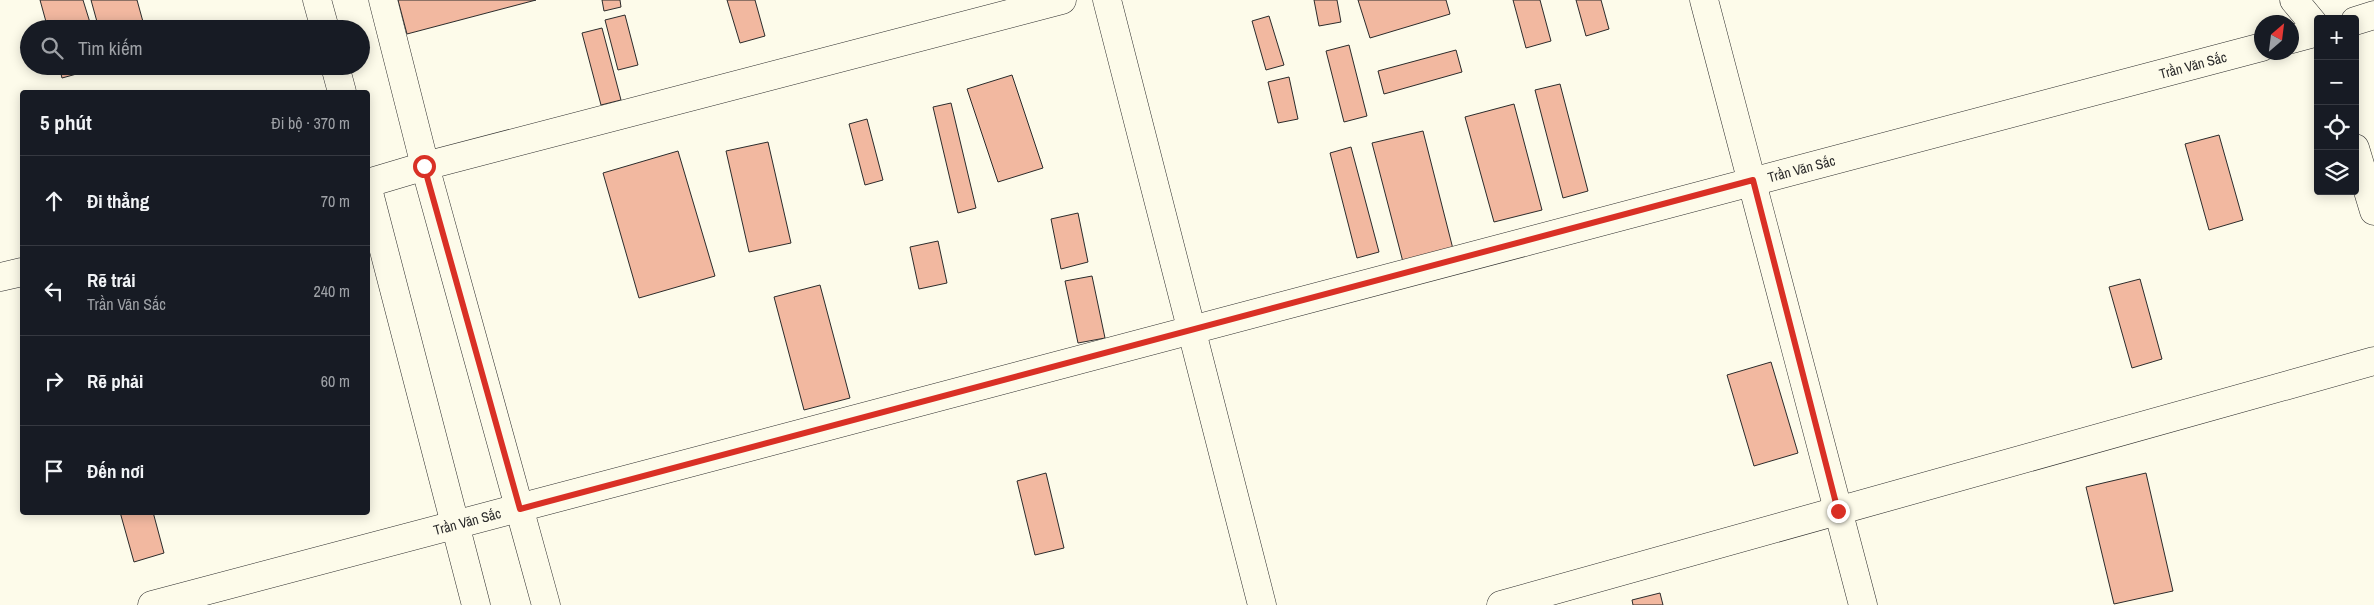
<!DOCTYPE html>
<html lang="vi">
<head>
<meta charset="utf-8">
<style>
	body { margin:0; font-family:"Archivo Narrow",sans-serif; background:#20242c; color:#f1f3f6 }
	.controls { position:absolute; right:15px; top:15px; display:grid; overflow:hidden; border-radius:5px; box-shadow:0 2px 12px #0003 }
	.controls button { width:45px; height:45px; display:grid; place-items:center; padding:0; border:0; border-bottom:1px solid #363941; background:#171b24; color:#f1f3f6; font:25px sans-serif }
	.compass { position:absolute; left:2254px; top:15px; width:45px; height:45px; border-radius:50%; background:#171b24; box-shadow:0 2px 12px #0003; rotate:28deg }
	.stop { position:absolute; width:15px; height:15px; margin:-11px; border:4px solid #d93025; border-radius:50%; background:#fff }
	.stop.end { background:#d93025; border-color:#fff; box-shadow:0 1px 5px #0008 }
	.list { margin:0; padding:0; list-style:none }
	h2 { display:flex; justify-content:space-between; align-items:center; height:65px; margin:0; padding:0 20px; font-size:21px }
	h2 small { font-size:16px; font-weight:400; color:#9ea1a6 }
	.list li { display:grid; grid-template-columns:32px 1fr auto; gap:15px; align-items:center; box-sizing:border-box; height:90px; padding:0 20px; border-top:1px solid #363941 }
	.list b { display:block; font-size:19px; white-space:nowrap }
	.list p { margin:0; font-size:16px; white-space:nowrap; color:#9ea1a6 }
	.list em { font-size:16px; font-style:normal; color:#9ea1a6 }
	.icon { flex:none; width:28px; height:28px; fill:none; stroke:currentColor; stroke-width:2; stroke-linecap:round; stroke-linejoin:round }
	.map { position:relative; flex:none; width:2374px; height:605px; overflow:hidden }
	.search { position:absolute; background:#171b24; box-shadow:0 2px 12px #0003; left:20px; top:20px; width:350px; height:55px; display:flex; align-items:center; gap:12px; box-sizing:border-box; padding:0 18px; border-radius:28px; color:#9ea1a6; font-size:19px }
	.panel { position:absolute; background:#171b24; box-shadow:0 2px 12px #0003; left:20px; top:90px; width:350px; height:425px; border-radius:5px }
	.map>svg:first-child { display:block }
	.building { fill:#f2b8a0; stroke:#2b2b2b }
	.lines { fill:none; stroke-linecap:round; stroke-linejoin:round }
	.minor-casing { stroke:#2b2b2b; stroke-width:29 }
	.tertiary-casing { stroke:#2b2b2b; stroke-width:29 }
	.minor { stroke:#fdfbea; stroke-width:28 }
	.tertiary { stroke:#fdfbea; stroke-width:28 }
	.route { stroke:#d93025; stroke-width:6 }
	.labels { text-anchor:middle; stroke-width:4; stroke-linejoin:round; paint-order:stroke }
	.street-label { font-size:14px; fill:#2b2b2b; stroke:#fdfbea }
</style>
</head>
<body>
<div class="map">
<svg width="2374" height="605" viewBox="0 0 2374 605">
	<rect width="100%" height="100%" fill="#fdfbea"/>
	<path class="building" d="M40 0H83L92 29H48Z
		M91 0H137L145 29H99Z
		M398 0H536L407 34Z
		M602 0H620L621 7 604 11Z
		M727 0H755L765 36 740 43Z
		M1314 0H1337L1341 22 1319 26Z
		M1358 0H1446L1450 14 1370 38Z
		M1513 0H1540L1551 41 1526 48Z
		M1576 0H1601L1609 29 1586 36Z
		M625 15 638 65 618 70 605 20Z
		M1269 16 1284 65 1266 70 1252 21Z
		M602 28 621 100 601 105 582 33Z
		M1349 45 1367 116 1344 122 1326 51Z
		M1456 50 1462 72 1384 94 1378 71Z
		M59 66H102V67L62 78Z
		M110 66H134L111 72Z
		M1012 75 1043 168 998 182 967 89Z
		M1289 77 1298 119 1278 123 1268 82Z
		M1560 84 1588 191 1563 198 1535 90Z
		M951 103 976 208 958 213 933 107Z
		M1514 104 1542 210 1494 222 1465 117Z
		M867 119 883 180 865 185 849 124Z
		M1423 131 1453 249 1403 262 1372 143Z
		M2219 135 2243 220 2209 230 2185 144Z
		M768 142 791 243 749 252 726 151Z
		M1351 147 1379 252 1357 258 1330 153Z
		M678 151 715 276 639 298 603 173Z
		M1078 213 1088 262 1061 269 1051 219Z
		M938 241 947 283 919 289 910 247Z
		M1092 276 1105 338 1078 343 1065 281Z
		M2140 279 2162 359 2132 368 2109 287Z
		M820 285 850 398 804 410 774 297Z
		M1771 362 1798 453 1754 466 1727 375Z
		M1046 473 1064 548 1035 555 1017 481Z
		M2146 473 2173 591 2114 604 2086 487Z
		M120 512H153L164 553 134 562Z
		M1660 593 1663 605H1633L1632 600Z"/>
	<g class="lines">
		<g class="minor-casing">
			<g id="minor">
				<path d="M1107 0 1262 605"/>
				<path d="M1704 0 1863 605"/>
				<path d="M2294 0 2318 29"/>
				<path d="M2355 21 2374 15"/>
				<path d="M2292 39 2318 32"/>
				<path d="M2355 148 2374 211"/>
				<path d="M368 183 425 166 1062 0"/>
				<path d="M0 277 22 272"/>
				<path id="s1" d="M152 605 2262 47"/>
				<path d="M1501 605 2374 361"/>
			</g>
		</g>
		<g class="tertiary-casing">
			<path id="tertiary" d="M317 0 325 29
				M383 0 425 166 546 605
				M335 66 342 92
				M368 189 476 605"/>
		</g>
		<use href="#minor" class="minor"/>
		<use href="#tertiary" class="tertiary"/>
	</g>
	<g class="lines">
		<path class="route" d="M424 166 520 509 1753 180 1838 511"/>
	</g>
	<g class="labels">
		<g class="street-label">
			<text dy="5" stroke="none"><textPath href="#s1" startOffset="2111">Trần Văn Sắc</textPath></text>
			<text dy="5" stroke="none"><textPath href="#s1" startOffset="1706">Trần Văn Sắc</textPath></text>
			<text dy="5" stroke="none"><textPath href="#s1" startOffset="326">Trần Văn Sắc</textPath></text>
		</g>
	</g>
</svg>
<div class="controls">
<button>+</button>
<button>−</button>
<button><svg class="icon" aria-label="locate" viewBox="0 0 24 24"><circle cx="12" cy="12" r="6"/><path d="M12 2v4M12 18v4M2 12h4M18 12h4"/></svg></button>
<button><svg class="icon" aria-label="layers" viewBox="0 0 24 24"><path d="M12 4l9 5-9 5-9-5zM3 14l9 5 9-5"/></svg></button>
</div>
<svg class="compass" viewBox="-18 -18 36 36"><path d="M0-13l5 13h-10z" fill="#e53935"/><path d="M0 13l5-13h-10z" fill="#9ea1a6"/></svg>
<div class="stop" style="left:424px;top:166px"></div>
<div class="stop end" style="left:1838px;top:511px"></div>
<div class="search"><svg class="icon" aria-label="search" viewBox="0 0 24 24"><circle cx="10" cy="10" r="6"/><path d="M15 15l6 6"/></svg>Tìm kiếm</div>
<section class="panel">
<h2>5 phút<small>Đi bộ · 370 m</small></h2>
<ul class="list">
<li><svg class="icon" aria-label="ahead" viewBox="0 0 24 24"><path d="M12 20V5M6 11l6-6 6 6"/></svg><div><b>Đi thẳng</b></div><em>70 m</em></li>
<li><svg class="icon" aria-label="left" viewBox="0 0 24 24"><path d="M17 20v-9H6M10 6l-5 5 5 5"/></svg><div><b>Rẽ trái</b><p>Trần Văn Sắc</p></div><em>240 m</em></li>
<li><svg class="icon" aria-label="right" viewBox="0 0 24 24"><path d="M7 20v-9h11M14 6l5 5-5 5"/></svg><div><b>Rẽ phải</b></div><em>60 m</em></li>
<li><svg class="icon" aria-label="arrive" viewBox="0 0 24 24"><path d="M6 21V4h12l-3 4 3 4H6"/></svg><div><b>Đến nơi</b></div></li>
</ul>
</section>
</div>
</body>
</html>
